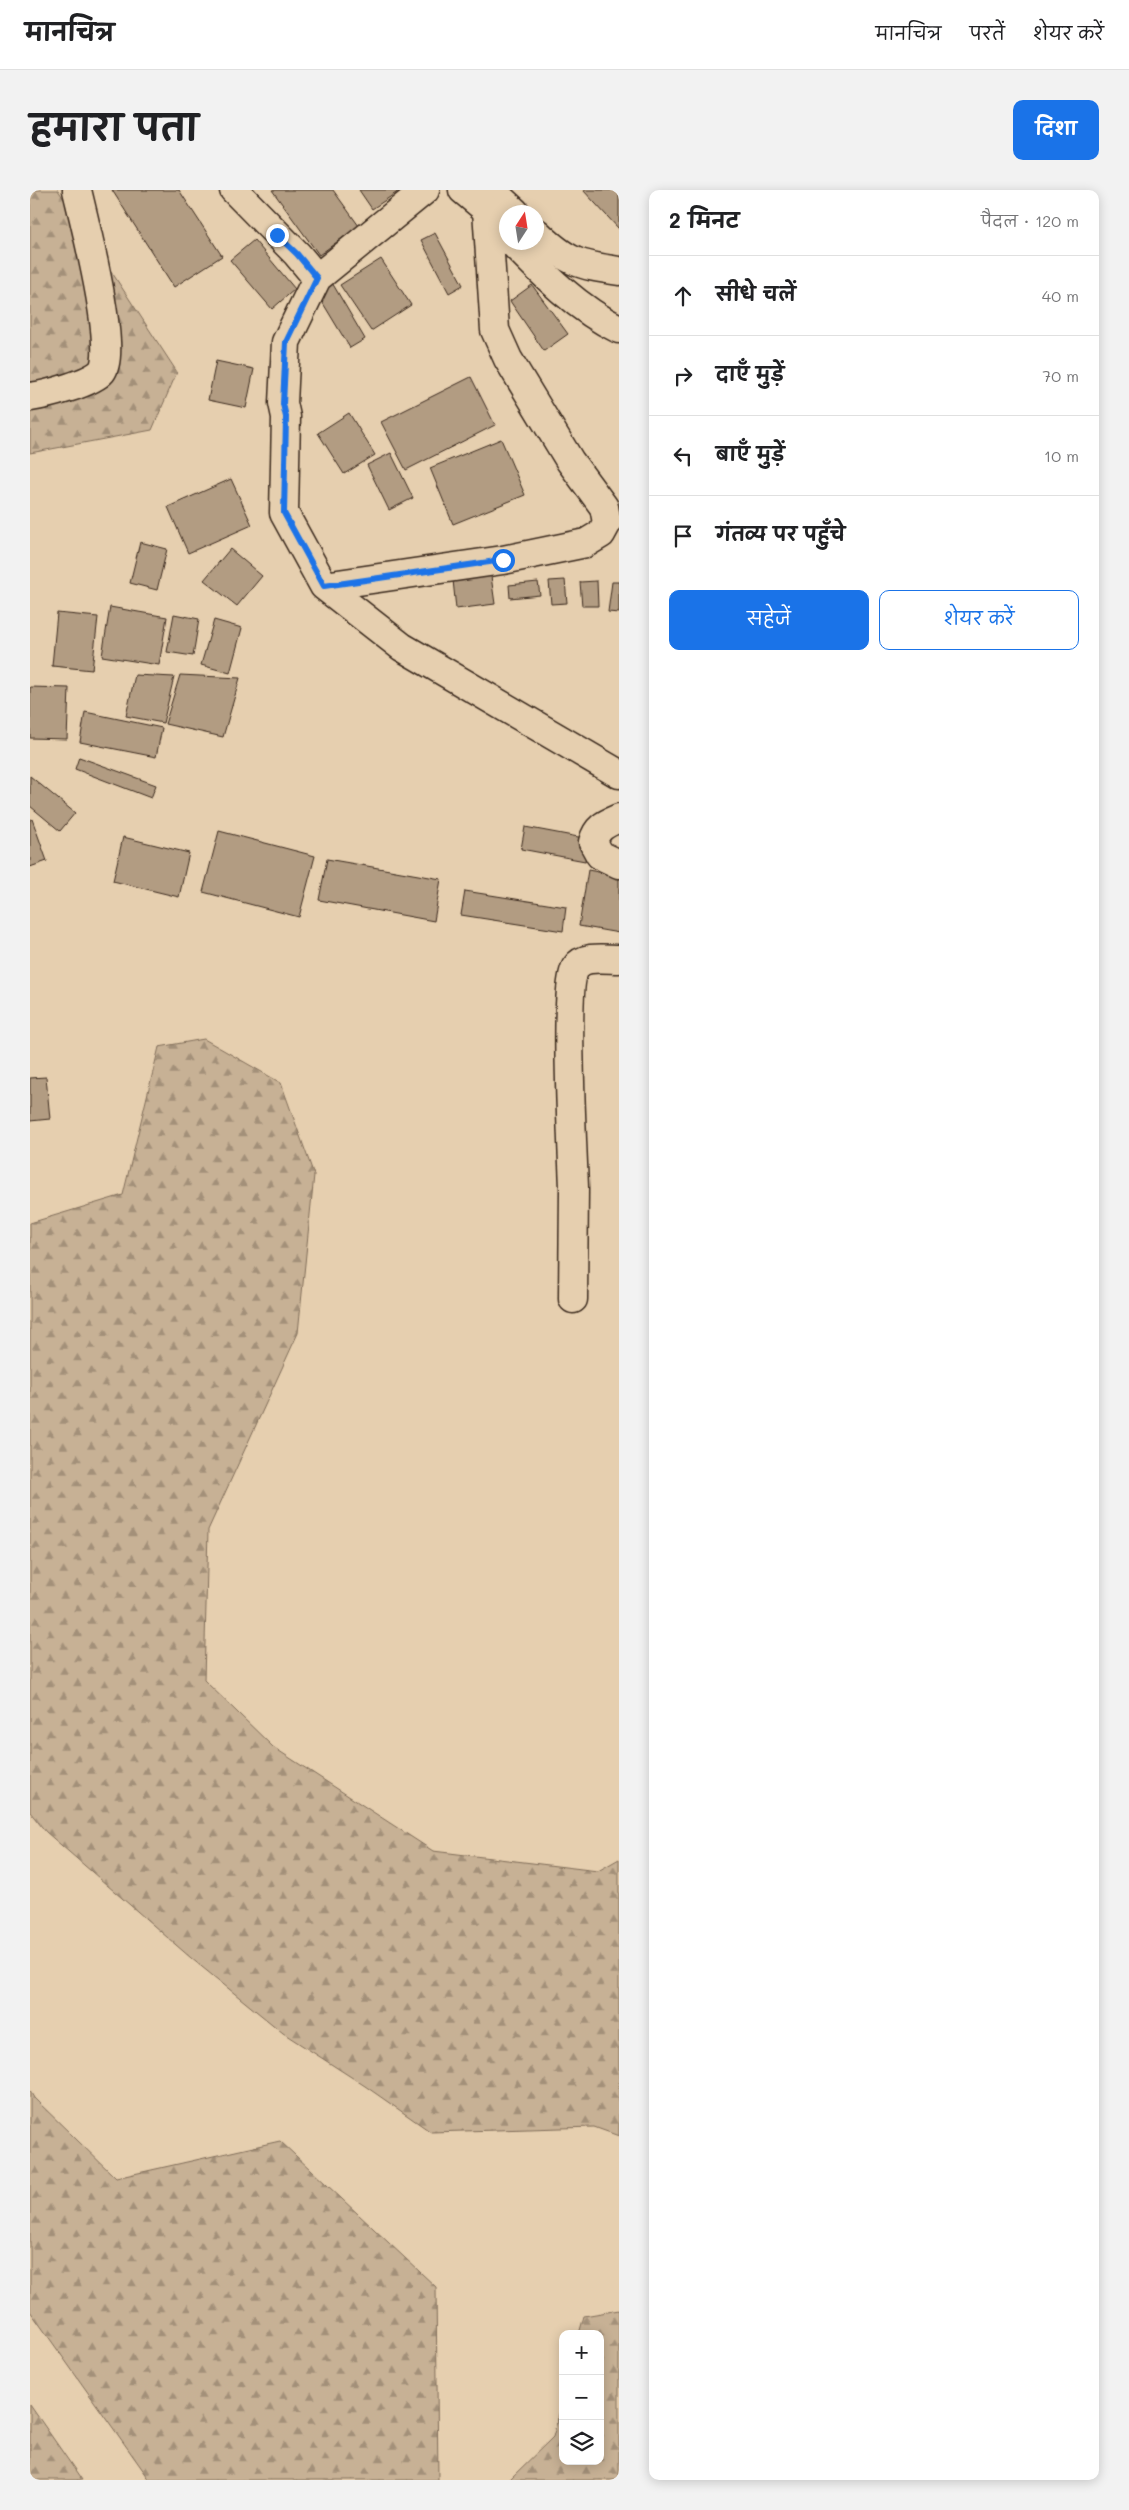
<!DOCTYPE html>
<html lang="hi">
<head>
<meta charset="utf-8">
<style>
	body { margin:0; font-family:Mali,"Playpen Sans Deva",sans-serif; background:#f2f2f2; color:#202124 }
	.controls { position:absolute; right:15px; bottom:15px; display:grid; overflow:hidden; border-radius:10px; box-shadow:0 2px 12px #0003 }
	.controls button { width:45px; height:45px; display:grid; place-items:center; padding:0; border:0; border-bottom:1px solid #e0e0e0; background:#fff; color:#202124; font:25px sans-serif }
	.compass { position:absolute; left:469px; top:15px; width:45px; height:45px; border-radius:50%; background:#fff; box-shadow:0 2px 12px #0003; rotate:12deg }
	.stop { position:absolute; width:15px; height:15px; margin:-11px; border:4px solid #1a73e8; border-radius:50%; background:#fff }
	.stop.end { background:#1a73e8; border-color:#fff; box-shadow:0 1px 5px #0008 }
	.list { margin:0; padding:0; list-style:none }
	h2 { display:flex; justify-content:space-between; align-items:center; height:65px; margin:0; padding:0 20px; font-size:21px }
	h2 small { font-size:16px; font-weight:400; color:#757577 }
	.list li { display:grid; grid-template-columns:32px 1fr auto; gap:15px; align-items:center; box-sizing:border-box; height:80px; padding:0 20px; border-top:1px solid #e0e0e0 }
	.list b { display:block; font-size:19px; white-space:nowrap }
	.list em { font-size:16px; font-style:normal; color:#757577 }
	.actions { display:flex; gap:10px; padding:15px 20px }
	.actions a { flex:1; padding:11px 0; border:1px solid #1a73e8; border-radius:10px; text-align:center; font-size:18px; color:#1a73e8 }
	.actions .main { background:#1a73e8; color:#fff }
	.icon { flex:none; width:28px; height:28px; fill:none; stroke:currentColor; stroke-width:2; stroke-linecap:round; stroke-linejoin:round }
	.map { position:relative; flex:none; width:589px; height:2290px; overflow:hidden; border-radius:10px }
	header { display:flex; align-items:center; gap:30px; box-sizing:border-box; height:70px; padding:0 25px; background:#fff; border-bottom:1px solid #e0e0e0 }
	header strong { font-size:24px }
	nav { display:flex; gap:28px; margin-inline-start:auto; font-size:18px }
	.intro { display:flex; align-items:center; justify-content:space-between; box-sizing:border-box; height:120px; padding:0 30px }
	h1 { margin:0; font-size:35px }
	.button { padding:12px 22px; border-radius:10px; background:#1a73e8; color:#fff; font-size:18px; font-weight:700 }
	main { display:flex; gap:30px; padding:0 30px }
	aside { flex:1; background:#fff; border-radius:10px; box-shadow:0 2px 12px #0003 }
	.map>svg:first-child { display:block }
	.forest { fill:url(#forest-firs); stroke:#816e5a }
	.building { fill:#b29c82; stroke:#3b2a1e }
	.lines { fill:none; stroke-linecap:round; stroke-linejoin:round }
	.minor-casing { stroke:#3b2a1e; stroke-width:31 }
	.highway-casing { stroke:#3b2a1e; stroke-width:31 }
	.minor { stroke:#e6cfaf; stroke-width:28 }
	.highway { stroke:#e6cfaf; stroke-width:28 }
	.route { stroke:#1a73e8; stroke-width:6 }
</style>
</head>
<body>
<header>
<strong>मानचित्र</strong>
<nav><a>मानचित्र</a><a>परतें</a><a>शेयर करें</a></nav>
</header>
<div class="intro"><h1>हमारा पता</h1><a class="button">दिशा</a></div>
<main>
<div class="map">
<svg width="589" height="2290" viewBox="0 0 589 2290">
	<defs>
		<pattern id="forest-firs" width="22" height="20" patternUnits="userSpaceOnUse" patternTransform="scale(1.25)"><rect width="22" height="20" fill="#c7b195"/><path d="M5 1l3.5 6h-7zM16 11l3.5 6h-7z" fill="#a39079"/></pattern>
	</defs>
	<rect width="100%" height="100%" fill="#e6cfaf"/>
	<filter id="ink" filterUnits="userSpaceOnUse"><feTurbulence type="fractalNoise" baseFrequency=".02" numOctaves="2"/><feDisplacementMap in="SourceGraphic" scale="10" xChannelSelector="R" yChannelSelector="G"/><feConvolveMatrix kernelMatrix="1 2 1 2 8 2 1 2 1" color-interpolation-filters="sRGB"/></filter>
	<g filter="url(#ink)">
		<path class="forest" d="M0 0H28L147 182 122 240 0 263Z
			M174 849 251 893 284 985 268 1143 178 1340 174 1490 243 1557 403 1661 568 1681 589 1669V1946L564 1937 401 1942 335 1896 253 1843 161 1768 16 1642 0 1622V1033L93 1005 129 857Z
			M0 1901 4 1908 86 1988 250 1951 406 2097 408 2290H120L0 2121Z
			M589 2120V2290H479L523 2247 533 2209V2271H570V2144H549L554 2126Z
			M0 2215 52 2290H0Z"/>
		<path class="building" d="M82 0H149L192 66 144 97Z
			M242 0H303L329 36 289 65Z
			M329 0H369V1L342 19Z
			M553 0H589V39Z
			M405 43 433 95 419 103 391 50Z
			M224 50 265 99 242 119 200 70Z
			M351 69 381 115 341 141 310 95Z
			M301 91 335 149 320 158 285 100Z
			M502 95 538 144 514 161 480 111Z
			M186 171 224 179 216 218 178 210Z
			M441 187 465 235 376 280 351 232Z
			M319 223 345 265 314 284 288 243Z
			M471 249 495 305 423 334 400 278Z
			M361 263 383 308 359 320 337 275Z
			M201 289 222 335 158 363 138 317Z
			M110 352 137 359 127 400 100 393Z
			M200 359 232 386 207 416 174 390Z
			M461 386 465 414 426 419 423 390Z
			M535 390 537 413 521 414 519 391Z
			M567 391 568 416H552L550 392Z
			M508 392 510 405 480 408 479 395Z
			M582 392H589V423L578 422Z
			M80 417 137 427 129 475 72 466Z
			M27 423 68 427 62 480 22 476Z
			M144 424 169 429 163 466 137 462Z
			M184 430 212 438 200 483 171 475Z
			M105 485 144 487 133 533 96 526Z
			M150 485 210 488 193 547 135 534Z
			M0 497 39 498 37 549 0 548Z
			M55 522 132 538 126 567 50 552Z
			M49 567 126 595 121 608 45 579Z
			M0 586 45 623 30 641 0 616Z
			M2 629 17 671 0 677V630Z
			M495 637 559 649 555 671 491 659Z
			M189 641 285 666 269 727 173 702Z
			M93 647 159 663 149 707 83 691Z
			M297 669 411 689 404 731 289 710Z
			M558 680 589 686V743L549 736Z
			M435 701 536 717 533 741 431 725Z
			M16 887 20 929 0 931V888Z"/>
		<g class="lines">
			<g class="minor-casing">
				<path id="minor" d="M204 0 267 64 287 88
					M395 0 287 88 256 152 253 213 256 227 254 323 294 396 372 457 589 584
					M461 0 485 22
					M507 43C537 72 548 75 589 81
					M0 207C16 205 62 193 72 181 88 161 54 30 47 0
					M294 396 473 370 556 353 571 344 577 333 574 317 540 271 478 169 465 140 457 20
					M589 628C575 634 567 637 563 652L570 665 589 674
					M543 1109C543 1072 544 1035 544 998 543 965 533 795 546 777 554 765 576 769 589 769"/>
			</g>
			<g class="highway-casing">
				<path id="highway" d="M433 0 457 20 477 46
					M482 52C513 84 549 120 589 139"/>
			</g>
			<use href="#minor" class="minor"/>
			<use href="#highway" class="highway"/>
		</g>
	</g>
	<g class="lines" filter="url(#ink)">
		<path class="route" d="M247 45 267 64 287 88 256 152 253 214 256 227 254 323 294 396 473 370"/>
	</g>
</svg>
<div class="controls">
<button>+</button>
<button>−</button>
<button><svg class="icon" aria-label="layers" viewBox="0 0 24 24"><path d="M12 4l9 5-9 5-9-5zM3 14l9 5 9-5"/></svg></button>
</div>
<svg class="compass" viewBox="-18 -18 36 36"><path d="M0-13l5 13h-10z" fill="#e53935"/><path d="M0 13l5-13h-10z" fill="#757577"/></svg>
<div class="stop" style="left:473px;top:370px"></div>
<div class="stop end" style="left:247px;top:45px"></div>
</div>
<aside>
<h2>2 मिनट<small>पैदल · 120 m</small></h2>
<ul class="list">
<li><svg class="icon" aria-label="ahead" viewBox="0 0 24 24"><path d="M12 20V5M6 11l6-6 6 6"/></svg><div><b>सीधे चलें</b></div><em>40 m</em></li>
<li><svg class="icon" aria-label="right" viewBox="0 0 24 24"><path d="M7 20v-9h11M14 6l5 5-5 5"/></svg><div><b>दाएँ मुड़ें</b></div><em>70 m</em></li>
<li><svg class="icon" aria-label="left" viewBox="0 0 24 24"><path d="M17 20v-9H6M10 6l-5 5 5 5"/></svg><div><b>बाएँ मुड़ें</b></div><em>10 m</em></li>
<li><svg class="icon" aria-label="arrive" viewBox="0 0 24 24"><path d="M6 21V4h12l-3 4 3 4H6"/></svg><div><b>गंतव्य पर पहुँचे</b></div></li>
</ul>
<div class="actions"><a class="main">सहेजें</a><a>शेयर करें</a></div>
</aside>
</main>
</body>
</html>
